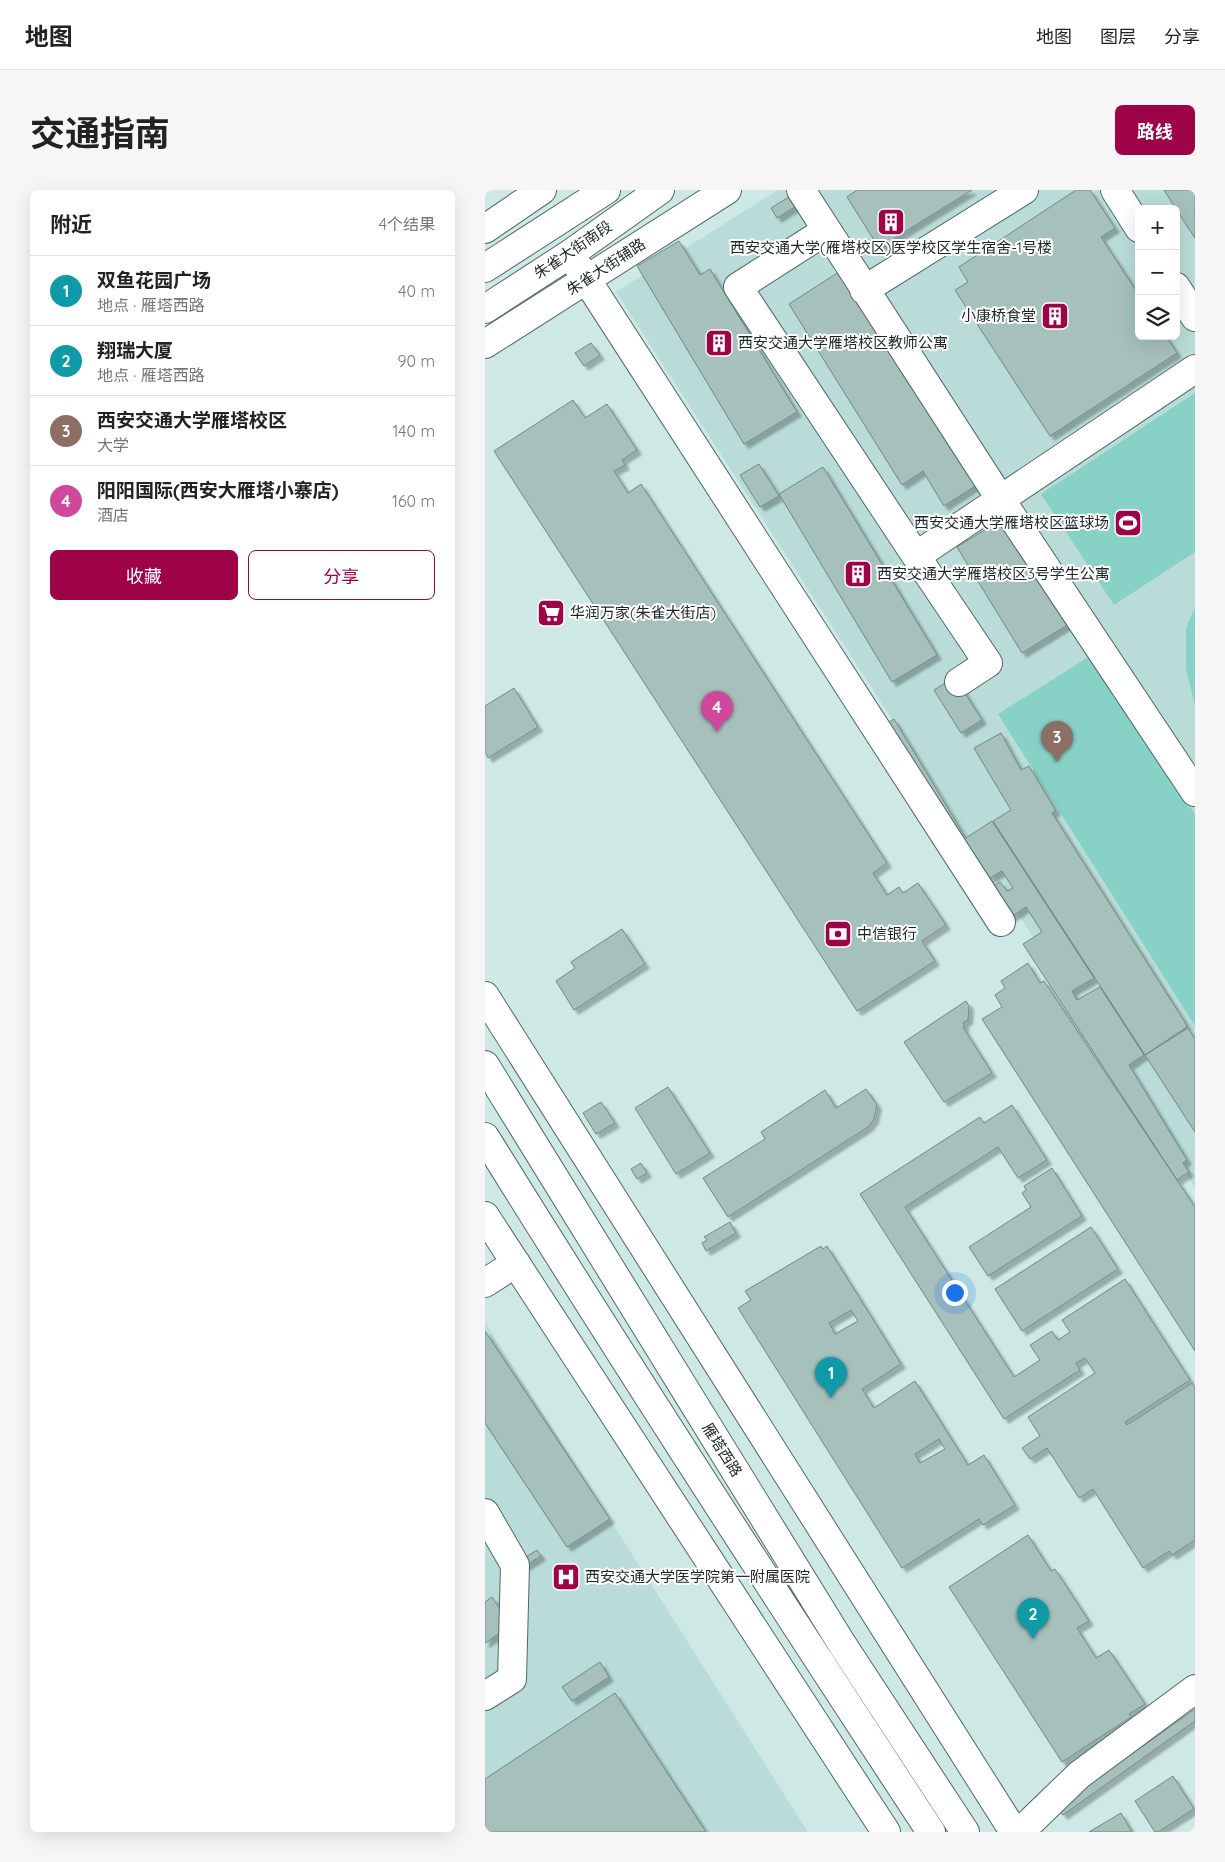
<!DOCTYPE html>
<html lang="zh">
<head>
<meta charset="utf-8">
<style>
	body { margin:0; font-family:Quicksand,"Noto Sans SC",sans-serif; background:#f6f6f6; color:#222 }
	.controls { position:absolute; right:15px; top:15px; display:grid; overflow:hidden; border-radius:8px; box-shadow:0 5px 20px #0002 }
	.controls button { width:45px; height:45px; display:grid; place-items:center; padding:0; border:0; border-bottom:1px solid #e0e0e0; background:#fff; color:#222; font:25px sans-serif }
	.you { position:absolute; left:469px; top:1102px; width:18px; height:18px; margin:-12px; border:4px solid #fff; border-radius:50%; background:#1a73e8; box-shadow:0 0 0 8px #1a73e833 }
	.badge { display:grid; place-items:center; width:32px; height:32px; border-radius:50%; background:#9e0247; color:#fff; font-size:16px; font-weight:700 }
	.pin { position:absolute; translate:-50% -41px; filter:drop-shadow(0 1px 2px #0008) }
	.pin::after { content:''; position:absolute; top:26px; width:18px; height:15px; background:inherit; clip-path:polygon(0 0,100% 0,50% 100%) }
	.list { margin:0; padding:0; list-style:none }
	h2 { display:flex; justify-content:space-between; align-items:center; height:65px; margin:0; padding:0 20px; font-size:21px }
	h2 small { font-size:16px; font-weight:400; color:#767676 }
	.list li { display:grid; grid-template-columns:32px 1fr auto; gap:15px; align-items:center; box-sizing:border-box; height:70px; padding:0 20px; border-top:1px solid #e0e0e0 }
	.list b { display:block; font-size:19px; white-space:nowrap }
	.list p { margin:0; font-size:16px; white-space:nowrap; color:#767676 }
	.list em { font-size:16px; font-style:normal; color:#767676 }
	.actions { display:flex; gap:10px; padding:15px 20px }
	.actions a { flex:1; padding:11px 0; border:1px solid #9e0247; border-radius:8px; text-align:center; font-size:18px; color:#9e0247 }
	.actions .main { background:#9e0247; color:#fff }
	.icon { flex:none; width:28px; height:28px; fill:none; stroke:currentColor; stroke-width:2; stroke-linecap:round; stroke-linejoin:round }
	.map { position:relative; flex:none; width:710px; height:1642px; overflow:hidden; border-radius:8px }
	header { display:flex; align-items:center; gap:30px; box-sizing:border-box; height:70px; padding:0 25px; background:#fff; border-bottom:1px solid #e0e0e0 }
	header strong { font-size:24px }
	nav { display:flex; gap:28px; margin-inline-start:auto; font-size:18px }
	.intro { display:flex; align-items:center; justify-content:space-between; box-sizing:border-box; height:120px; padding:0 30px }
	h1 { margin:0; font-size:35px }
	.button { padding:12px 22px; border-radius:8px; background:#9e0247; color:#fff; font-size:18px; font-weight:700 }
	main { display:flex; gap:30px; padding:0 30px }
	aside { flex:1; background:#fff; border-radius:8px; box-shadow:0 5px 20px #0002 }
	.map>svg:first-child { display:block }
	.built { fill:#b9dcd8; fill-rule:evenodd }
	.green { fill:#87d1c7 }
	.building { fill:#a6c0bc; stroke:#708985; fill-rule:evenodd; filter:url(#shadow) }
	.lines { fill:none; stroke-linecap:round; stroke-linejoin:round }
	.minor-casing { stroke:#516965; stroke-width:30 }
	.major-casing { stroke:#516965; stroke-width:30 }
	.minor { stroke:#fff; stroke-width:28 }
	.major { stroke:#fff; stroke-width:28 }
	.labels { text-anchor:middle; stroke-width:4; stroke-linejoin:round; paint-order:stroke }
	.poi-label { font-size:15px; fill:#1c2625; stroke:#fff; text-anchor:start }
	.street-label { font-size:15px; fill:#1c2625; stroke:#fff }
</style>
</head>
<body>
<header>
<strong>地图</strong>
<nav><a>地图</a><a>图层</a><a>分享</a></nav>
</header>
<div class="intro"><h1>交通指南</h1><a class="button">路线</a></div>
<main>
<aside>
<h2>附近<small>4个结果</small></h2>
<ul class="list">
<li><span class="badge" style="background:#0f9aa8">1</span><div><b>双鱼花园广场</b><p>地点 · 雁塔西路</p></div><em>40 m</em></li>
<li><span class="badge" style="background:#0f9aa8">2</span><div><b>翔瑞大厦</b><p>地点 · 雁塔西路</p></div><em>90 m</em></li>
<li><span class="badge" style="background:#8d6e63">3</span><div><b>西安交通大学雁塔校区</b><p>大学</p></div><em>140 m</em></li>
<li><span class="badge" style="background:#d1479c">4</span><div><b>阳阳国际(西安大雁塔小寨店)</b><p>酒店</p></div><em>160 m</em></li>
</ul>
<div class="actions"><a class="main">收藏</a><a>分享</a></div>
</aside>
<div class="map">
<svg width="710" height="1642" viewBox="0 0 710 1642">
	<defs>
		<filter id="shadow"><feDropShadow dx="4.5" dy="4.5" stdDeviation="1" flood-color="#0004"/></filter>
	</defs>
	<rect width="100%" height="100%" fill="#cee9e5"/>
	<path class="built" d="M293 0H710V998L131 102ZM654 19H691V146H654Z
		M0 1132 323 1642H0Z"/>
	<path class="green" d="M710 203V362L629 415 556 304Z
		M710 418V515L701 479V438Z
		M608 464 710 624V836L513 524Z"/>
	<path class="building" d="M372 0H487L394 58 362 7Z
		M591 0H605L630 38 616 47 654 105V146H681L692 163 565 246 470 100 483 92 474 77Z
		M679 0H710V48L691 19Z
		M312 2 318 12 292 28 286 18Z
		M194 51 215 85 225 79 312 222 259 254 152 76Z
		M357 80 492 295 459 316 438 281 417 295 304 114Z
		M106 153 115 165 99 176 90 163Z
		M88 210 100 228 122 214 152 260 137 270 140 275 129 281 143 303 156 294 402 673 388 683 402 705 414 697 418 703 433 693 461 735 437 751 450 771 372 821 9 261Z
		M274 274 294 306 275 317 255 285Z
		M338 277 452 465 407 492 294 304Z
		M519 328 584 434 537 463 472 357Z
		M470 487 497 530 476 543 449 500Z
		M29 498 53 537 3 568 0 562V516Z
		M409 529 481 648 507 631 609 788 587 801 592 810 615 797 659 865 644 875 702 970 698 973 704 982 692 990 538 754 557 742 541 717 522 730 503 699 515 692 522 701 528 698 517 681 497 693 392 539Z
		M516 543 536 580 544 576 571 621 567 623 701 834 702 837 660 865 508 631 526 620 489 558Z
		M137 739 160 774 89 820 71 791 90 778 86 772Z
		M543 773 555 793 559 791 710 1017V1161L497 829 517 817 510 805 520 798 516 791Z
		M481 811 484 816 483 830 478 833 480 836 478 837 507 883 459 912 419 852Z
		M703 838 710 849V942L660 865Z
		M183 897 225 963 191 984 150 918Z
		M381 899 392 915 389 929 383 937 243 1027 218 988 280 949 276 942 340 900 351 918Z
		M116 912 130 933 111 944 98 923Z
		M527 915 562 970 533 988 513 957 420 1017 529 1187 555 1170 545 1155 567 1141 573 1150 585 1142 577 1130 640 1089 705 1190 640 1232 642 1235 707 1193 710 1197V1350L687 1365 684 1361 658 1378 608 1299 594 1308 562 1258 545 1269 537 1258 555 1246 543 1227 610 1183 600 1168 591 1173 595 1180 519 1229 375 1004 495 927 499 933Z
		M156 973 162 983 152 989 146 979Z
		M567 978 597 1026 503 1086 484 1057 546 1017 537 1003 541 1000 539 996Z
		M245 1032 251 1043 221 1061 217 1053 222 1050 219 1047Z
		M606 1037 633 1079 537 1141 510 1099Z
		M336 1056 338 1059 342 1056 416 1174 377 1199 389 1218 430 1191 483 1275 499 1265 530 1315 498 1335 494 1329 417 1378 253 1118 266 1110 260 1101ZM366 1120 373 1131 350 1144 344 1133ZM454 1249 460 1259 435 1273 430 1264Z
		M0 1141 125 1329 82 1357 0 1233Z
		M543 1345 566 1381 570 1379 604 1431 592 1438 611 1468 624 1460 660 1514 644 1524 646 1527 577 1572 464 1397Z
		M52 1360 56 1366 34 1380 30 1374Z
		M7 1407 17 1422 30 1433 0 1453V1412Z
		M115 1472 124 1487 87 1511 77 1497Z
		M130 1503 221 1642H0V1589Z
		M710 1519V1531L578 1625 572 1617Z
		M688 1586 709 1619 673 1642H670L650 1611Z
		M636 1623 647 1642H604Z"/>
	<g class="lines">
		<g class="minor-casing">
			<path id="minor" d="M316 0 516 310 710 602
				M630 0 654 38
				M0 39 57 0
				M342 40 253 97 431 366 710 179
				M85 64 516 732
				M691 97 710 127
				M379 100 539 0
				M0 154 242 0
				M431 366 503 473 474 492
				M0 806 529 1642
				M0 1026 401 1642
				M0 1093 31 1073
				M0 1323 30 1375 27 1489 0 1506
				M535 1642 594 1585 710 1499"/>
		</g>
		<g class="major-casing">
			<path id="major" d="M0 78 121 0
				M0 119 85 64 175 0
				M0 875 357 1454 480 1642
				M0 947C145 1181 295 1412 446 1642"/>
		</g>
		<use href="#minor" class="minor"/>
		<use href="#major" class="major"/>
	</g>
	<defs>
		<g id="building-square" transform="scale(1.4375)"><rect x="-9" y="-9" width="18" height="18" rx="4" fill="#9e0247" stroke="#fff"/><path d="M-4-6H4V6H1V3H-1V6H-4ZM-2.5-4.3h1.7v1.8h-1.7ZM.8-4.3h1.7v1.8H.8ZM-2.5-1h1.7V.8h-1.7ZM.8-1h1.7V.8H.8Z" fill="#fff"/></g>
		<g id="stadium-square" transform="scale(1.4375)"><rect x="-9" y="-9" width="18" height="18" rx="4" fill="#9e0247" stroke="#fff"/><path d="M0-5a6.5 5 0 1 0 0 10a6.5 5 0 1 0 0-10ZM-3.5-1.8h7v3.6h-7Z" fill="#fff"/></g>
		<g id="supermarket-square" transform="scale(1.4375)"><rect x="-9" y="-9" width="18" height="18" rx="4" fill="#9e0247" stroke="#fff"/><path d="M-6-5.5h2.5l.6 2H6L4.5 2H-2.5L-4.4-4H-6ZM-1.5 3.2a1.3 1.3 0 1 0 .1 0ZM3 3.2a1.3 1.3 0 1 0 .1 0Z" fill="#fff"/></g>
		<g id="bank-square" transform="scale(1.4375)"><rect x="-9" y="-9" width="18" height="18" rx="4" fill="#9e0247" stroke="#fff"/><path d="M-6-4H6V4H-6ZM0-2.3a2.3 2.3 0 1 0 0 4.6a2.3 2.3 0 1 0 0-4.6Z" fill="#fff"/></g>
		<g id="hospital-square" transform="scale(1.4375)"><rect x="-9" y="-9" width="18" height="18" rx="4" fill="#9e0247" stroke="#fff"/><path d="M-5-5h3v3.5h4V-5h3V5h-3V1.5h-4V5h-3Z" fill="#fff"/></g>
	</defs>
	<g fill-rule="evenodd">
		<use href="#building-square" x="406" y="32"/>
		<use href="#building-square" x="570" y="126"/>
		<use href="#building-square" x="234" y="153"/>
		<use href="#stadium-square" x="643" y="333"/>
		<use href="#building-square" x="373" y="384"/>
		<use href="#supermarket-square" x="66" y="423"/>
		<use href="#bank-square" x="353" y="744"/>
		<use href="#hospital-square" x="81" y="1387"/>
	</g>
	<g class="labels">
		<g class="poi-label">
			<text x="406" y="63" text-anchor="middle">西安交通大学(雁塔校区)医学校区学生宿舍-1号楼</text>
			<text x="551" y="131" text-anchor="end">小康桥食堂</text>
			<text x="253" y="158">西安交通大学雁塔校区教师公寓</text>
			<text x="624" y="338" text-anchor="end">西安交通大学雁塔校区篮球场</text>
			<text x="392" y="389">西安交通大学雁塔校区3号学生公寓</text>
			<text x="85" y="428">华润万家(朱雀大街店)</text>
			<text x="372" y="749">中信银行</text>
			<text x="100" y="1392">西安交通大学医学院第一附属医院</text>
		</g>
		<g class="street-label">
			<text transform="translate(88 60) rotate(-34)" y="5">朱雀大街南段</text>
			<text transform="translate(121 77) rotate(-33)" y="5">朱雀大街辅路</text>
			<text transform="translate(237 1260) rotate(58)" y="5">雁塔西路</text>
		</g>
	</g>
</svg>
<div class="controls">
<button>+</button>
<button>−</button>
<button><svg class="icon" aria-label="layers" viewBox="0 0 24 24"><path d="M12 4l9 5-9 5-9-5zM3 14l9 5 9-5"/></svg></button>
</div>
<div class="you"></div>
<div class="pin badge" style="left:346px;top:1208px;background:#0f9aa8">1</div>
<div class="pin badge" style="left:548px;top:1449px;background:#0f9aa8">2</div>
<div class="pin badge" style="left:572px;top:572px;background:#8d6e63">3</div>
<div class="pin badge" style="left:232px;top:542px;background:#d1479c">4</div>
</div>
</main>
</body>
</html>
